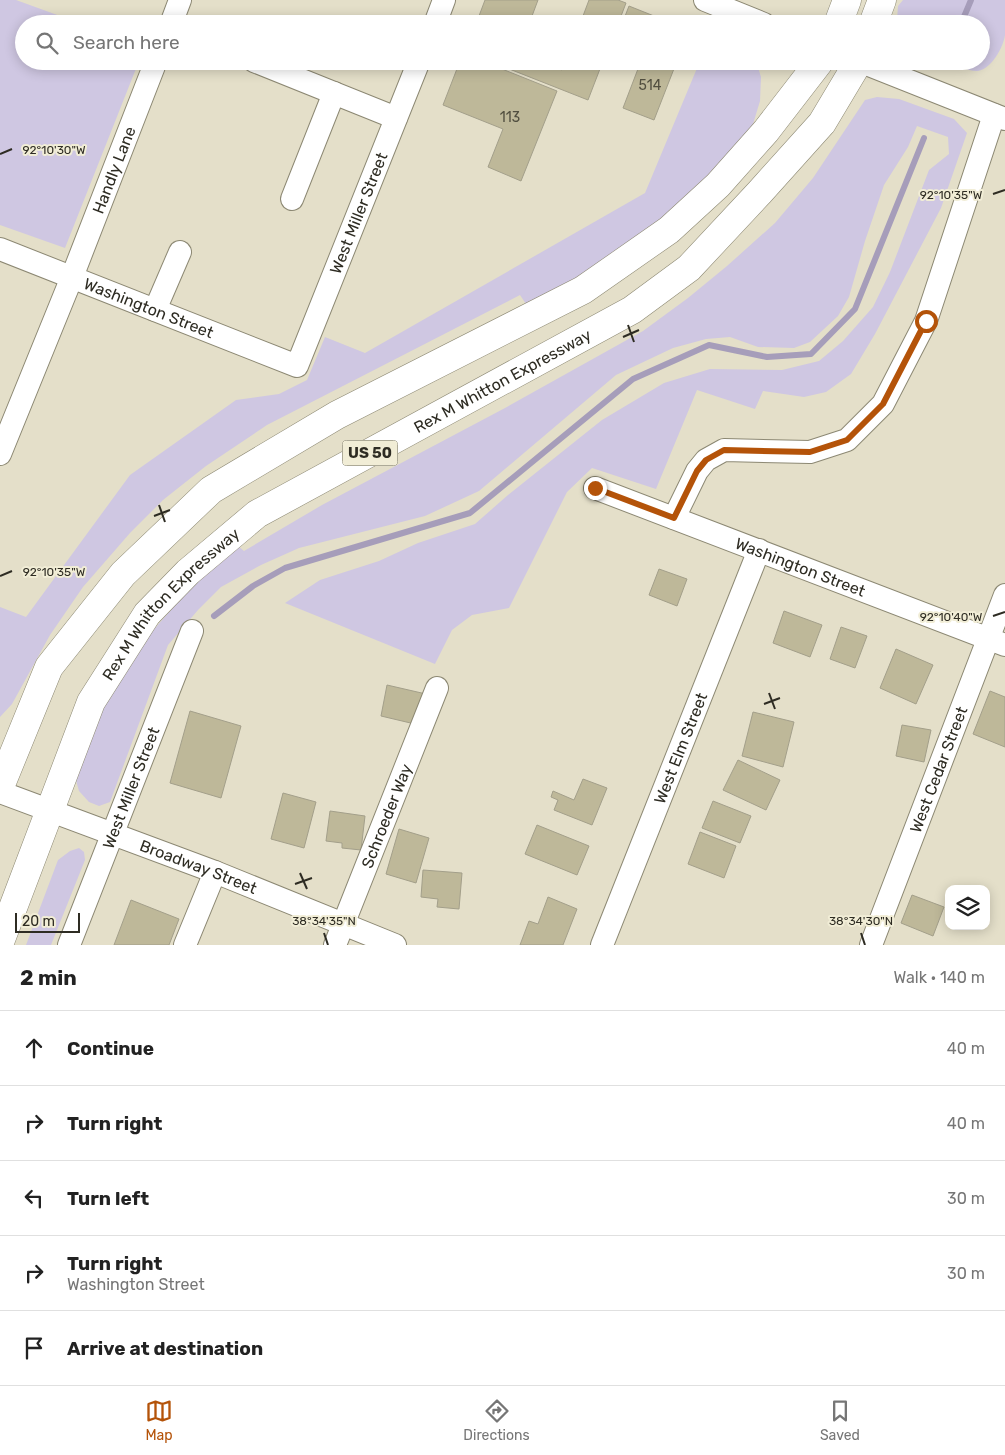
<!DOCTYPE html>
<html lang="en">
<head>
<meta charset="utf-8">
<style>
	body { margin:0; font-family:Rubik,sans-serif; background:#f2f2f2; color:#222 }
	.controls { position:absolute; right:15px; bottom:15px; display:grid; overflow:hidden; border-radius:10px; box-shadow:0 2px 12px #0003 }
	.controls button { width:45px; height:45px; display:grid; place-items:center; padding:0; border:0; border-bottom:1px solid #e0e0e0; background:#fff; color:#222; font:25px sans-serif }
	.scale { position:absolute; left:15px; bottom:12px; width:65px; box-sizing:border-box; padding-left:5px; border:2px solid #2e2c23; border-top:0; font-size:14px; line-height:18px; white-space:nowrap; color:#2e2c23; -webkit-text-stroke:4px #f1edd6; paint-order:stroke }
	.stop { position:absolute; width:15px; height:15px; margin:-11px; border:4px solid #b45309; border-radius:50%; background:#fff }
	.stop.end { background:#b45309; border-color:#fff; box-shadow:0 1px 5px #0008 }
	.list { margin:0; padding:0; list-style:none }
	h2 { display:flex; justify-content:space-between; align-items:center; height:65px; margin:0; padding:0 20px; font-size:21px }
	h2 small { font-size:16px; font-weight:400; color:#767676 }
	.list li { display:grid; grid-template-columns:32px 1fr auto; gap:15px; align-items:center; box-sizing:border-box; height:75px; padding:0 20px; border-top:1px solid #e0e0e0 }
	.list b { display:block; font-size:19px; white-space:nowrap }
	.list p { margin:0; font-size:16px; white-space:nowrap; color:#767676 }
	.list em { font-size:16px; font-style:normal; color:#767676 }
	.icon { flex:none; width:28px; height:28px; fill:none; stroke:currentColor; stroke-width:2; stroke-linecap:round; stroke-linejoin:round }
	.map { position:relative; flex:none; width:1005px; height:945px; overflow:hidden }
	.search { position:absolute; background:#fff; box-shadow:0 2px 12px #0003; left:15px; right:15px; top:15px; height:55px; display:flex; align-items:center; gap:12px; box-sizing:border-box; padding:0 18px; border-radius:28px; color:#767676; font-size:19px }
	.sheet { height:440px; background:#fff }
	nav { display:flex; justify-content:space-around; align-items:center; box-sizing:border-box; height:70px; border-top:1px solid #e0e0e0; background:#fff; font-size:14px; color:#767676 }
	nav a { display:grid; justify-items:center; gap:2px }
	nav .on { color:#b45309 }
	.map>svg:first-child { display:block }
	.green { fill:#cfc7e2 }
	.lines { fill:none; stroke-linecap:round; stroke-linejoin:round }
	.stream { stroke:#a69dba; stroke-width:6 }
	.building { fill:#beb899; stroke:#a39f8a }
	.minor-casing { stroke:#8c8873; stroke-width:24 }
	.highway-casing { stroke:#8c8873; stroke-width:29 }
	.minor { stroke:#fff; stroke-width:22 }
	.highway { stroke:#fff; stroke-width:28 }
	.route { stroke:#b45309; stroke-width:6 }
	.ticks { fill:none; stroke:#2e2c23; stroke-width:2 }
	.labels { text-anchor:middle; stroke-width:4; stroke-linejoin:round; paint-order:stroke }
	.number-label { font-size:14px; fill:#524f40 }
	.shield { fill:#f1edd6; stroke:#686659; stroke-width:1 }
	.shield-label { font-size:15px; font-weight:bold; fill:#2e2c23 }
	.street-label { font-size:16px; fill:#2e2c23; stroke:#f1edd6 }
	.ticks-label { font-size:12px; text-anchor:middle; fill:#2e2c23; stroke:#f1edd6; stroke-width:4; stroke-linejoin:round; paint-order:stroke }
</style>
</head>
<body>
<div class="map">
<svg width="1005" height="945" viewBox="0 0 1005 945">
	<rect width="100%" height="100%" fill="#e4dfc9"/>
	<path class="green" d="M0 0H16L82 24H24V61H139L65 248 0 225Z
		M903 0H1005C1005 11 1005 24 1005 35 1003 48 992 68 978 71 969 72 956 64 948 61H981V24H907L906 19 897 20 898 6Z
		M700 61H756L761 77 760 101 753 124 741 143 670 213 574 280 526 304 520 295 267 425 206 466 163 500 130 533 83 587 50 635 12 704 0 717V607L26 617 130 475 236 400 279 394 307 380 325 337 365 353 645 193Z
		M877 97 899 99 954 119 967 133 941 208 875 334 851 374 826 392 804 397 763 391 755 409 697 390 656 489 592 468 567 492 509 608 472 615 452 630 435 664 285 603 320 580 379 561 418 543 475 524 508 495 602 420 664 383 710 369 782 370 819 361 843 341 873 307 890 272 929 170 949 154 948 137 917 126 908 147 884 185 865 241 849 297 838 316 810 342 794 348 758 347 730 337 706 339 673 348 616 375 479 491 425 516 299 548 261 565 221 587 198 610 168 645 110 802 99 806 89 802 79 791 75 777 79 760 110 695 143 642 176 604 211 568 238 546 244 551 322 505 505 408 643 331 688 298 727 266 775 223 813 178 865 100Z
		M79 848 84 852 85 860 51 945H26L58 860 70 851Z"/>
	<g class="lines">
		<path class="stream" d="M961 24 971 0
			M214 616 253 586 285 568 470 513 633 379 709 345 767 357 811 354 855 309 924 138"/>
	</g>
	<path class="building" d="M485 0H538L529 24H476Z
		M589 0H618L626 3 618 24H580Z
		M629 6 654 16 652 24H622Z
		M659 17 677 24H656Z
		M460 61H482L557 91 521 181 488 167 503 129 443 105Z
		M489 61H541L562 70 565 61H603L588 100Z
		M613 61H638L634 69Z
		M641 61H677L654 120 623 108Z
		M659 569 687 579 677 606 649 595Z
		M784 611 822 625 810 657 773 643Z
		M841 627 867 636 855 668 830 659Z
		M896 649 933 665 916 704 880 688Z
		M387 685 426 694 419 725 381 716Z
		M990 691 1005 697V747L973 734Z
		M190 711 241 726 221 798 170 783Z
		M753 712 794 722 783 767 742 756Z
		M902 725 931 730 924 762 896 756Z
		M738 760 780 780 766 810 723 790Z
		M583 779 607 788 592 825 554 810 558 800 551 797 553 791 574 800Z
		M283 793 316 802 304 848 271 839Z
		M713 801 751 816 740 843 702 828Z
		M330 811 365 816 361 850 342 848V843L326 841Z
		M537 825 589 846 577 875 525 854Z
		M399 829 429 838 416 883 386 874Z
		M700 832 736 846 724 878 688 864Z
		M423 870 462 873 459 909 437 907 438 899 421 897Z
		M912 895 944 907 933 936 901 923Z
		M548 897 577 909 563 945H520L529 921 538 924Z
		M131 900 179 919 169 945H114Z"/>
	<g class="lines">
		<g class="minor-casing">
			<g id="minor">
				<path d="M705 0 764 24"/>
				<path d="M171 24 180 0"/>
				<path d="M435 24 444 0"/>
				<path d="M254 61 396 118"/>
				<path d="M859 61 1005 119"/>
				<path d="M292 199 334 93"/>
				<path id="s1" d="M0 249 297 366 419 61"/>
				<path d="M155 310 180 252"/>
				<path id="s2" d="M0 454 72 277 156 61"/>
				<path id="s3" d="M595 488 1005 645"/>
				<path d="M674 518 697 471 706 460 724 450 810 452 847 440 883 404 926 321 994 115"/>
				<path id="s4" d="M0 792 215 872 395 945"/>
				<path id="s5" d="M69 945 192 631"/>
				<path d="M185 945 215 872"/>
				<path id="s6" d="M335 945 437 688"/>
				<path id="s7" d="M602 945 759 550"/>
				<path id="s8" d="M871 945 1005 595"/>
			</g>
		</g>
		<g class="highway-casing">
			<g id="highway">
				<path d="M838 24 847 0"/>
				<path d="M873 24 882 0"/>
				<path d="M0 787 49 667 123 574 211 490 337 415 583 290 669 230 718 185 766 131 820 61"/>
				<path id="s9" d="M0 942 91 702 147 614 188 572 257 514 632 310 689 268 760 192 822 123 859 61"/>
			</g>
		</g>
		<use href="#minor" class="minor"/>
		<use href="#highway" class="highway"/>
	</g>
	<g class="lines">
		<path class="route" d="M595 488 674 518 697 471 706 460 724 450 810 452 847 440 883 404 926 321"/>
	</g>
	<path class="ticks" d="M0 154 12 149M993 194 1005 190M628 325 634 342M623 337 639 330M159 505 165 522M154 516 170 510M0 576 12 571M993 616 1005 612M769 693 775 709M764 704 780 698M300 873 307 889M295 884 312 878M324 933 328 945M861 933 865 945"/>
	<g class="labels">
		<g class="number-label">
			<text x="650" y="90">514</text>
			<text x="510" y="122">113</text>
		</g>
		<rect class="shield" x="342.5" y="440.5" width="55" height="25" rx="4"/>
		<g class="shield-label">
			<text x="370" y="458">US 50</text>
		</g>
		<g class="street-label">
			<text dy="6" stroke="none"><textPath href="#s2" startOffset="306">Handly Lane</textPath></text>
			<text dy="6" stroke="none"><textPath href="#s1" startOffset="484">West Miller Street</textPath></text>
			<text dy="6" stroke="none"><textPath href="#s1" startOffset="160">Washington Street</textPath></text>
			<text dy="6" stroke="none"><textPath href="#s9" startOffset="789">Rex M Whitton Expressway</textPath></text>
			<text dy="6" stroke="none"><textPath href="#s3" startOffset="220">Washington Street</textPath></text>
			<text dy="6" stroke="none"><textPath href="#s9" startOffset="384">Rex M Whitton Expressway</textPath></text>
			<text dy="6" stroke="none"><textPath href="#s7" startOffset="212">West Elm Street</textPath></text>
			<text dy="6" stroke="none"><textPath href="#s8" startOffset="188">West Cedar Street</textPath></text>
			<text dy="6" stroke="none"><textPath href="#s5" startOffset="169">West Miller Street</textPath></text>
			<text dy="6" stroke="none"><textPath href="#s6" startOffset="139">Schroeder Way</textPath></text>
			<text dy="6" stroke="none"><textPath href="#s4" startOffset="212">Broadway Street</textPath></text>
		</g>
	</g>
	<g class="ticks-label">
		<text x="54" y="154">92°10'30"W</text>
		<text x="951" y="199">92°10'35"W</text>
		<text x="54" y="576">92°10'35"W</text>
		<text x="951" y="621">92°10'40"W</text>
		<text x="324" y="925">38°34'35"N</text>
		<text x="861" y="925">38°34'30"N</text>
	</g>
</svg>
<div class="controls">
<button><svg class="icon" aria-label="layers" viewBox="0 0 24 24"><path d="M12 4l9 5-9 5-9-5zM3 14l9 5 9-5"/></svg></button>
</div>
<div class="scale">20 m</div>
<div class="stop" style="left:926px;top:321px"></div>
<div class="stop end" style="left:595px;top:488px"></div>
<div class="search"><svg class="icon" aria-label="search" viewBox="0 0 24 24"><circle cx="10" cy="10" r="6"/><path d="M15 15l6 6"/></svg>Search here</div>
</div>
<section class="sheet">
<h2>2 min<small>Walk · 140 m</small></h2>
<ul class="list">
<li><svg class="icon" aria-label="ahead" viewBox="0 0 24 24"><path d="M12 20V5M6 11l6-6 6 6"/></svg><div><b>Continue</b></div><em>40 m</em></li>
<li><svg class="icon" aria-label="right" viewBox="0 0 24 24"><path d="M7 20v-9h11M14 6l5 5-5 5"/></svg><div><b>Turn right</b></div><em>40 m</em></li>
<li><svg class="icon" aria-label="left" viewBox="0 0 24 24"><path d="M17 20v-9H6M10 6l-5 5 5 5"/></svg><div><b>Turn left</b></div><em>30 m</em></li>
<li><svg class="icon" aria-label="right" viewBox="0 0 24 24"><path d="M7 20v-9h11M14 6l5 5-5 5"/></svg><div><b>Turn right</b><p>Washington Street</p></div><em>30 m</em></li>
<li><svg class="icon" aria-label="arrive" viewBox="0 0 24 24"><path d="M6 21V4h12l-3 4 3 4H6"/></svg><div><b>Arrive at destination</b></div></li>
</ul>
</section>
<nav>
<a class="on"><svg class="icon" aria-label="map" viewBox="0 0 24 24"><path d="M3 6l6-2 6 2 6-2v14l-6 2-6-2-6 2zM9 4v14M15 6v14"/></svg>Map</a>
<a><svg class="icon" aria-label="directions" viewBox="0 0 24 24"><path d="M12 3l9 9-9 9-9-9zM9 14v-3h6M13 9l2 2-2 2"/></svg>Directions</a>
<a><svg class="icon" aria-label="saved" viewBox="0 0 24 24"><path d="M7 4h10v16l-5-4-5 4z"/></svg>Saved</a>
</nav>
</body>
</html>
